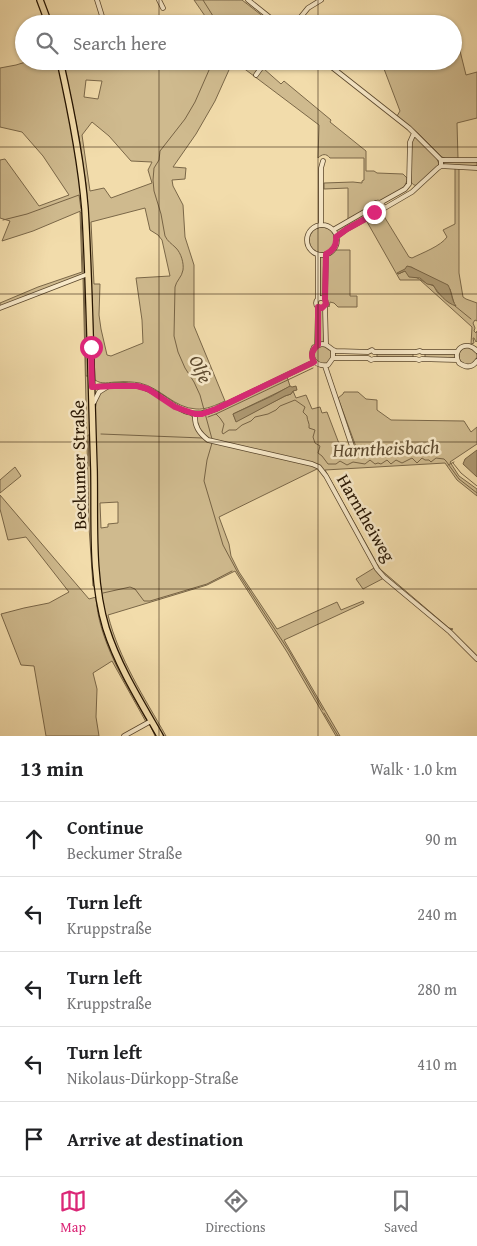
<!DOCTYPE html>
<html lang="en">
<head>
<meta charset="utf-8">
<style>
	body { margin:0; font-family:"Gentium Book Plus",serif; background:#f6f6f6; color:#202124 }
	.stop { position:absolute; width:15px; height:15px; margin:-11px; border:4px solid #db2777; border-radius:50%; background:#fff }
	.stop.end { background:#db2777; border-color:#fff; box-shadow:0 1px 5px #0008 }
	.list { margin:0; padding:0; list-style:none }
	h2 { display:flex; justify-content:space-between; align-items:center; height:65px; margin:0; padding:0 20px; font-size:21px }
	h2 small { font-size:16px; font-weight:400; color:#757577 }
	.list li { display:grid; grid-template-columns:32px 1fr auto; gap:15px; align-items:center; box-sizing:border-box; height:75px; padding:0 20px; border-top:1px solid #e0e0e0 }
	.list b { display:block; font-size:19px; white-space:nowrap }
	.list p { margin:0; font-size:16px; white-space:nowrap; color:#757577 }
	.list em { font-size:16px; font-style:normal; color:#757577 }
	.icon { flex:none; width:28px; height:28px; fill:none; stroke:currentColor; stroke-width:2; stroke-linecap:round; stroke-linejoin:round }
	.map { position:relative; flex:none; width:477px; height:736px; overflow:hidden }
	.search { position:absolute; background:#fff; box-shadow:0 1px 4px #0004; left:15px; right:15px; top:15px; height:55px; display:flex; align-items:center; gap:12px; box-sizing:border-box; padding:0 18px; border-radius:28px; color:#757577; font-size:19px }
	.sheet { height:440px; background:#fff }
	nav { display:flex; justify-content:space-around; align-items:center; box-sizing:border-box; height:70px; border-top:1px solid #e0e0e0; background:#fff; font-size:14px; color:#757577 }
	nav a { display:grid; justify-items:center; gap:2px }
	nav .on { color:#db2777 }
	.map>svg:first-child { display:block }
	.green { fill:#cfba8e; stroke:#7a6748; fill-rule:evenodd }
	.water { fill:#ad9871; stroke:#776344 }
	.lines { fill:none; stroke-linecap:round; stroke-linejoin:round }
	.stream { stroke:#776344; stroke-width:1 }
	.minor-casing { stroke:#59462c; stroke-width:5.5 }
	.primary-casing { stroke:#261401; stroke-width:8 }
	.minor { stroke:#f7e8c8; stroke-width:4 }
	.primary { stroke:#f2dcab; stroke-width:5.5 }
	.route { stroke:#db2777; stroke-width:6 }
	.grid { fill:none; stroke:#261401; stroke-width:1; stroke-opacity:0.55 }
	.labels { text-anchor:middle; stroke-width:5; stroke-linejoin:round; paint-order:stroke }
	.street-label { font-size:18px; fill:#261401; stroke:#f7e8c8 }
	.water-label { font-size:19px; font-style:italic; fill:#5c492e; stroke:#f7e8c8 }
</style>
</head>
<body>
<div class="map">
<svg width="477" height="736" viewBox="0 0 477 736">
	<rect width="100%" height="100%" fill="#f2dcab"/>
	<filter id="stains"><feTurbulence type="fractalNoise" baseFrequency=".004" numOctaves="4"/><feColorMatrix values="0 0 0 0 .2 0 0 0 0 .09 0 0 0 0 .02 0 0 0 .5 -.17"/></filter>
	<radialGradient id="worn" r=".72"><stop offset=".6" stop-color="#630" stop-opacity="0"/><stop offset="1" stop-color="#630" stop-opacity=".3"/></radialGradient>
	<path class="green" d="M194 0H242L269 21 267 24H212L205 16Z
		M453 28 455 31 466 75 477 72V118L457 123 458 159H447L442 157 418 133 397 116 400 111 381 61H453Z
		M29 61H57C68 110 80 159 83 210L33 231 2 241 10 221 0 218V160L5 159 39 206 69 195 43 156 22 132 0 127V68L16 65Z
		M63 61H233L215 101 196 134 173 167 186 168 185 179 172 180 173 186 183 205 185 237 194 265V326L225 401C216 405 206 410 196 409 174 408 161 388 140 383 133 382 125 381 117 382 109 382 102 385 95 380L89 223 86 185 79 137ZM86 80 102 81 98 99 84 97ZM92 122 109 136 131 161 152 162 148 170 152 183 111 198 104 188 90 191 82 135ZM145 208 150 230 158 235 162 240 170 276 136 278 142 320 143 343 111 356 107 355 101 329 99 315 100 284H94L91 222Z
		M234 61H255L281 84 284 81 331 120 330 122 366 151V171H374L377 173 403 174 407 178C407 191 390 196 380 202H376L372 206 348 220V188L324 189V183L353 182 362 183V181L364 180V158H330C326 153 322 154 318 158L319 125Z
		M416 137 437 159 439 164 419 185C415 186 413 185 411 182V142L414 138Z
		M476 161 477 163V166H448L443 163V162Z
		M455 168H459V273L463 297 466 299 477 303V321L475 320 473 323 475 328 474 331 476 333 477 331V341L476 342 474 338H473L474 343 471 344 472 327 420 280H400L366 220 376 214 382 213 409 257 412 258C422 253 441 246 447 237L443 230 455 224ZM411 267 450 289 454 303 437 292 434 286C425 283 414 276 405 271L398 274Z
		M372 209 374 213 338 233 335 230Z
		M80 212 83 214 85 272 84 274 0 307V303L38 287 82 272Z
		M309 240a13 13 0 1 1 26 0a13 13 0 1 1-26 0Z
		M335 250H350V296H357V307H338L334 303 330 302 329 307 327 304 326 298 327 257Z
		M320 256H324V297H320Z
		M83 278 86 281 93 547 95 586H93L89 527Z
		M319 309H324V342L319 343Z
		M314 355a9 9 0 1 1 18 0a9 9 0 1 1-18 0Z
		M459 356a9 9 0 1 1 18 0a9 9 0 1 1-18 0Z
		M377 353H413V358L377 357Z
		M425 353H456V358H425Z
		M287 377 290 386 289 387 233 414 236 421 285 396 291 394 293 391 296 398 306 395 312 409 320 407 322 413 327 412 343 454 349 452 359 455 338 398 343 394 344 392H358L366 399 377 400V410L391 420 464 421 471 432 477 427V444L450 462 459 476 477 489V496L457 480 445 463 325 470 380 569 449 628 453 629 450 630 377 569 326 475 319 468 219 517 229 544 231 556 239 572 277 629 337 602 341 610 363 601 364 603 284 640 340 736H336L287 652 235 571 207 585 108 615C119 659 144 697 166 736H163C143 701 121 666 109 627 104 613 102 597 100 582 96 542 97 501 96 461 96 442 92 418 97 400 97 398 99 394 100 393 106 386 128 386 137 388 152 391 163 403 177 409 183 412 190 413 193 418H196L198 416 209 414 217 411ZM118 502V523L108 524V527L101 528 100 503Z
		M15 467 21 476 0 493V480Z
		M0 495 89 599 96 597 103 628 108 643 147 718 146 722 112 661 93 673 97 689 96 717 99 736H46L34 666 21 665 1 614 24 608 49 603 69 592 26 537 8 540 0 509Z
		M374 568 384 578 363 589 356 579Z"/>
	<path class="water" d="M407 266 411 267 448 285C452 292 451 299 456 306 446 303 439 294 433 285L427 284 420 278 409 277 405 271 398 274 397 273 405 269Z
		M290 386 292 387 296 386 297 390 293 391 291 394 285 396 236 422 233 414 272 396Z
		M477 450V477L463 464 465 459Z"/>
	<g class="lines">
		<path class="stream" d="M203 0 218 24
			M68 63 75 61
			M81 213 83 273
			M3 220 27 214 79 195 81 209
			M84 279 86 376H88
			M455 306 471 319
			M216 414 313 368
			M208 417 216 414 220 418 224 424 222 432 223 434 229 430H236L242 425 251 421 255 417 268 414 276 410 280 406 295 400 305 407 303 412 307 416C307 421 310 423 309 428L315 430 313 437 315 443 320 446 318 453 322 456 328 464H336L340 461 347 465 353 462 365 464 370 460 375 464 378 463 381 464 387 460 391 464 396 460 402 463 412 458 417 463 422 458 425 460H429L431 462 436 458 444 459 446 461 459 479 477 493
			M101 434 202 438
			M89 435H88L89 466
			M212 439 200 395 194 382 185 368 178 352 174 336 175 287C176 281 182 277 183 270 184 263 181 253 176 248 171 243 168 242 165 236L161 214 154 191 153 180 154 168 159 160 160 151 185 119 195 102 213 61
			M212 443 207 460 204 481 223 545 238 573 289 651 323 710
			M453 463 461 473 477 486
			M448 465 454 462
			M103 593 130 587 135 589 144 601H150L207 584 232 571
			M96 597C98 639 125 683 146 719
			M324 713 338 736
			M151 727 155 736"/>
		<g class="minor-casing">
			<path id="minor" d="M97 0 102 16 106 21
				M159 0 163 8
				M248 0 278 24
				M295 24 308 8 321 0
				M324 61 409 128 441 160V166
				M256 75 266 61
				M441 160H477
				M441 166 477 168
				M372.5 208a5.5 5.5 0 1 1 11 0a5.5 5.5 0 1 1-11 0Z
				M380 203 405 189 409 184 410 142 414 133
				M383 209 412 192 438 168 441 166
				M321 225V168L323 161
				M307 240a15 15 0 1 1 30 0a15 15 0 1 1-30 0Z
				M333 230 373 207
				M336 237 347 229 376 213
				M316 303a5 5 0 1 1 10 0a5 5 0 1 1-10 0Z
				M318 299V255
				M325 299 326 254
				M325 307 326 344
				M0 308 88 274
				M317 345 318 307
				M333 350V358L328 365C316 367 308 358 314 347L322 344C329 344 330 350 336 351L368 352 372 350 374 352H416L420 351 422 352H457
				M477 351C467 339 451 349 459 363 466 368 472 368 477 361
				M333 358H368L371 360 374 359H416L419 360 422 359 457 360
				M325 366 355 455
				M92 387C109 386 131 382 147 389 174 400 182 423 216 409L314 362
				M94 402 99 392 107 387
				M195 414C194 426 199 433 208 440L312 464 319 467 326 476 377 569 384 577 450 632 477 659
				M124 736 151 721"/>
		</g>
		<g class="primary-casing">
			<path id="primary" d="M40 0 49 24
				M60 61C71 110 81 159 85 209 90 296 91 383 94 470 95 522 91 578 106 628 118 666 140 701 160 736"/>
		</g>
		<use href="#minor" class="minor"/>
		<use href="#primary" class="primary"/>
	</g>
	<g class="lines">
		<path class="route" d="M91 347 92 387 114 386H137L148 389 175 407 195 414H202L216 409 314 362C310 355 312 350 318 345V307L322 308 326 304 325 299 326 254C333 251 337 246 336 237L347 229 376 213 374 212"/>
	</g>
	<path class="grid" d="M159 0V24M318 0V24M159 61V736M318 61V736M0 147H477M0 294H477M0 442H477M0 589H477"/>
	<g class="labels">
		<g class="street-label">
			<text transform="translate(79 465) rotate(-91)" y="6">Beckumer Straße</text>
			<text transform="translate(366 518) rotate(60)" y="6">Harntheiweg</text>
		</g>
		<g class="water-label">
			<text transform="translate(201 369) rotate(65)" y="7">Olfe</text>
			<text transform="translate(386 448) rotate(-2)" y="7">Harntheisbach</text>
		</g>
	</g>
	<rect width="100%" height="100%" filter="url(#stains)"/>
	<rect width="100%" height="100%" fill="url(#worn)"/>
</svg>
<div class="stop" style="left:91px;top:347px"></div>
<div class="stop end" style="left:374px;top:212px"></div>
<div class="search"><svg class="icon" aria-label="search" viewBox="0 0 24 24"><circle cx="10" cy="10" r="6"/><path d="M15 15l6 6"/></svg>Search here</div>
</div>
<section class="sheet">
<h2>13 min<small>Walk · 1.0 km</small></h2>
<ul class="list">
<li><svg class="icon" aria-label="ahead" viewBox="0 0 24 24"><path d="M12 20V5M6 11l6-6 6 6"/></svg><div><b>Continue</b><p>Beckumer Straße</p></div><em>90 m</em></li>
<li><svg class="icon" aria-label="left" viewBox="0 0 24 24"><path d="M17 20v-9H6M10 6l-5 5 5 5"/></svg><div><b>Turn left</b><p>Kruppstraße</p></div><em>240 m</em></li>
<li><svg class="icon" aria-label="left" viewBox="0 0 24 24"><path d="M17 20v-9H6M10 6l-5 5 5 5"/></svg><div><b>Turn left</b><p>Kruppstraße</p></div><em>280 m</em></li>
<li><svg class="icon" aria-label="left" viewBox="0 0 24 24"><path d="M17 20v-9H6M10 6l-5 5 5 5"/></svg><div><b>Turn left</b><p>Nikolaus-Dürkopp-Straße</p></div><em>410 m</em></li>
<li><svg class="icon" aria-label="arrive" viewBox="0 0 24 24"><path d="M6 21V4h12l-3 4 3 4H6"/></svg><div><b>Arrive at destination</b></div></li>
</ul>
</section>
<nav>
<a class="on"><svg class="icon" aria-label="map" viewBox="0 0 24 24"><path d="M3 6l6-2 6 2 6-2v14l-6 2-6-2-6 2zM9 4v14M15 6v14"/></svg>Map</a>
<a><svg class="icon" aria-label="directions" viewBox="0 0 24 24"><path d="M12 3l9 9-9 9-9-9zM9 14v-3h6M13 9l2 2-2 2"/></svg>Directions</a>
<a><svg class="icon" aria-label="saved" viewBox="0 0 24 24"><path d="M7 4h10v16l-5-4-5 4z"/></svg>Saved</a>
</nav>
</body>
</html>
